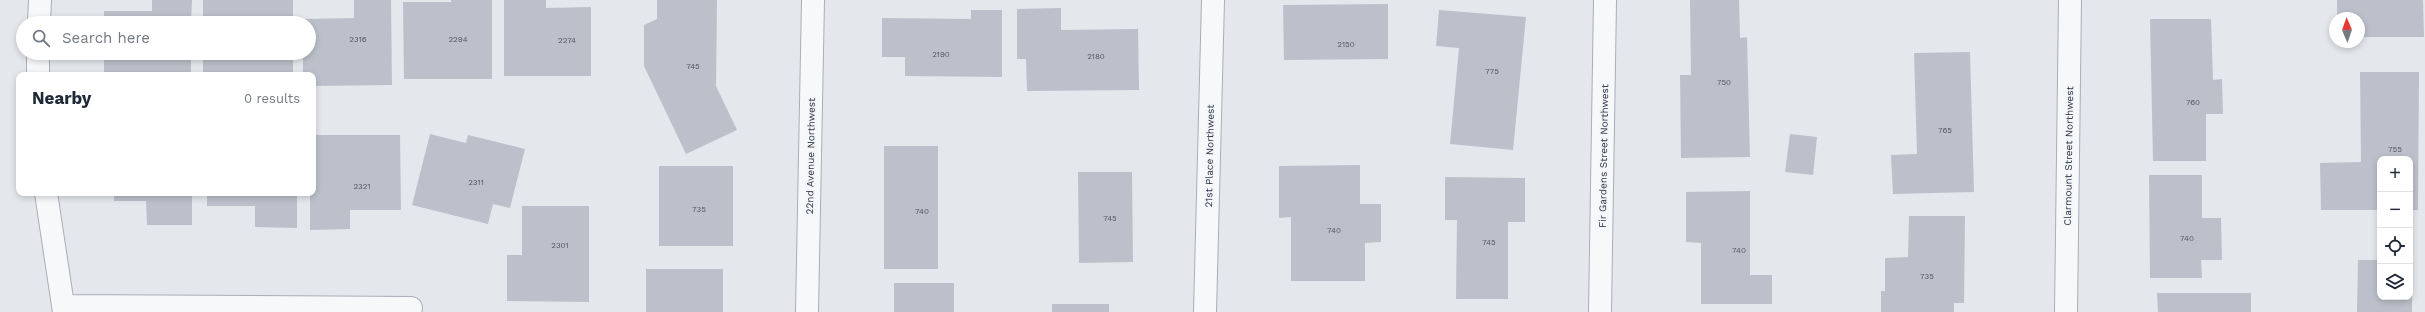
<!DOCTYPE html>
<html lang="en">
<head>
<meta charset="utf-8">
<style>
	body { margin:0; font-family:"Work Sans",sans-serif; background:#f6f6f7; color:#1f2937 }
	.controls { position:absolute; right:12px; bottom:12px; display:grid; overflow:hidden; border-radius:8px; box-shadow:0 2px 6px #0003 }
	.controls button { width:36px; height:36px; display:grid; place-items:center; padding:0; border:0; border-bottom:1px solid #e0e1e3; background:#fff; color:#1f2937; font:20px sans-serif }
	.compass { position:absolute; left:2329px; top:12px; width:36px; height:36px; border-radius:50%; background:#fff; box-shadow:0 2px 6px #0003; rotate:358deg }
	.list { margin:0; padding:0; list-style:none }
	h2 { display:flex; justify-content:space-between; align-items:center; height:52px; margin:0; padding:0 16px; font-size:17px }
	h2 small { font-size:13px; font-weight:400; color:#747a83 }
	.icon { flex:none; width:22px; height:22px; fill:none; stroke:currentColor; stroke-width:2; stroke-linecap:round; stroke-linejoin:round }
	.map { position:relative; flex:none; width:2425px; height:312px; overflow:hidden }
	.search { position:absolute; background:#fff; box-shadow:0 2px 6px #0003; left:16px; top:16px; width:300px; height:44px; display:flex; align-items:center; gap:10px; box-sizing:border-box; padding:0 14px; border-radius:22px; color:#747a83; font-size:15px }
	.panel { position:absolute; background:#fff; box-shadow:0 2px 6px #0003; left:16px; top:72px; width:300px; height:124px; border-radius:8px }
	.map>svg:first-child { display:block }
	.building { fill:#bbc0ca }
	.lines { fill:none; stroke-linecap:round; stroke-linejoin:round }
	.minor-casing { stroke:#a9aeb7; stroke-width:24 }
	.minor { stroke:#f7f8fa; stroke-width:22 }
	.labels { text-anchor:middle; stroke-width:3.5; stroke-linejoin:round; paint-order:stroke }
	.number-label { font-size:8px; fill:#4f5766 }
	.street-label { font-size:10px; fill:#2b3445; stroke:#f4f6f9 }
</style>
</head>
<body>
<div class="map">
<svg width="2425" height="312" viewBox="0 0 2425 312">
	<rect width="100%" height="100%" fill="#e4e7ec"/>
	<path class="building" d="M152 0H192L191 23H104V11H152Z
		M203 0H293V23H203Z
		M354 0H391L392 85 313 86V75H303V53H309V23H303V19L354 18Z
		M451 0H492V79H404L403 2H451Z
		M504 0H546V8L591 7V76H504Z
		M657 0H717L716 86 737 130 686 154 644 66V25L657 19Z
		M1690 0H1739L1740 38 1747 37 1750 157 1681 158 1680 75H1691Z
		M2337 0H2423L2424 37H2359V18H2337Z
		M1388 4V59L1284 60 1283 5Z
		M1061 8V30L1138 29 1139 90 1027 91 1026 59H1017V9Z
		M971 10H1002V77L905 76V57H882V18L971 19Z
		M1439 10 1526 17 1513 150 1450 144 1459 48 1436 46Z
		M2150 19H2211L2213 80 2222 79 2223 114H2206V161H2153Z
		M1970 52 1974 192 1893 194 1891 155 1917 154 1914 53Z
		M104 53H191V75H104Z
		M203 53H293V72L203 73Z
		M2360 72H2419L2418 210H2410V159H2380V210H2321L2320 163 2361 162Z
		M430 134 466 143 468 135 525 149 510 208 493 204 488 224 412 205Z
		M1790 134 1817 137 1813 175 1785 172Z
		M313 135H400L401 210H350V229L310 230V193H313Z
		M884 146H938V269H884Z
		M1360 165V204H1381V242L1365 243V281H1291V217L1279 218V166Z
		M659 166H733V246H659Z
		M1078 172H1132L1133 262 1079 263Z
		M2149 175H2202V218H2221L2222 260H2201L2202 278H2150Z
		M1445 177 1525 178V222H1508V299H1456L1457 220H1445Z
		M1750 191V275H1772V304H1701V243L1686 242V192Z
		M114 193H192V225H147L146 201H114Z
		M207 193H297V228L255 227V206H207Z
		M522 206H589V302L507 301V255H522Z
		M1909 216H1965L1964 303H1954V312H1881V291H1885V258L1908 257Z
		M2358 260H2380V297H2410V261H2412V312H2357Z
		M646 269H723V312H646Z
		M894 283H954V312H894Z
		M2157 293H2251V312H2158Z
		M1052 304H1109V312H1052Z"/>
	<g class="lines">
		<g class="minor-casing">
			<path id="minor" d="M39 23 40 0
				M38 75V53
				M46 193 64 312
				M63 306 411 308
				M807 312 813 0
				M1205 312 1213 0
				M1600 312 1605 0
				M2066 312 2070 0"/>
		</g>
		<use href="#minor" class="minor"/>
	</g>
	<g class="labels">
		<g class="number-label">
			<text x="358" y="42">2316</text>
			<text x="458" y="42">2294</text>
			<text x="567" y="43">2274</text>
			<text x="1346" y="47">2150</text>
			<text x="941" y="57">2190</text>
			<text x="1096" y="59">2180</text>
			<text x="693" y="69">745</text>
			<text x="1492" y="74">775</text>
			<text x="1724" y="85">750</text>
			<text x="2193" y="105">760</text>
			<text x="1945" y="133">765</text>
			<text x="2395" y="152">755</text>
			<text x="476" y="185">2311</text>
			<text x="362" y="189">2321</text>
			<text x="699" y="212">735</text>
			<text x="922" y="214">740</text>
			<text x="1110" y="221">745</text>
			<text x="1334" y="233">740</text>
			<text x="2187" y="241">740</text>
			<text x="1489" y="245">745</text>
			<text x="560" y="248">2301</text>
			<text x="1739" y="253">740</text>
			<text x="1927" y="279">735</text>
		</g>
		<g class="street-label">
			<text transform="translate(810 156) rotate(-89)" y="4">22nd Avenue Northwest</text>
			<text transform="translate(1209 156) rotate(-89)" y="4">21st Place Northwest</text>
			<text transform="translate(1603 156) rotate(-89)" y="4">Fir Gardens Street Northwest</text>
			<text transform="translate(2068 156) rotate(-89)" y="4">Clarmount Street Northwest</text>
		</g>
	</g>
</svg>
<div class="controls">
<button>+</button>
<button>−</button>
<button><svg class="icon" aria-label="locate" viewBox="0 0 24 24"><circle cx="12" cy="12" r="6"/><path d="M12 2v4M12 18v4M2 12h4M18 12h4"/></svg></button>
<button><svg class="icon" aria-label="layers" viewBox="0 0 24 24"><path d="M12 4l9 5-9 5-9-5zM3 14l9 5 9-5"/></svg></button>
</div>
<svg class="compass" viewBox="-18 -18 36 36"><path d="M0-13l5 13h-10z" fill="#e53935"/><path d="M0 13l5-13h-10z" fill="#747a83"/></svg>
<div class="search"><svg class="icon" aria-label="search" viewBox="0 0 24 24"><circle cx="10" cy="10" r="6"/><path d="M15 15l6 6"/></svg>Search here</div>
<section class="panel">
<h2>Nearby<small>0 results</small></h2>
<ul class="list">
</ul>
</section>
</div>
</body>
</html>
